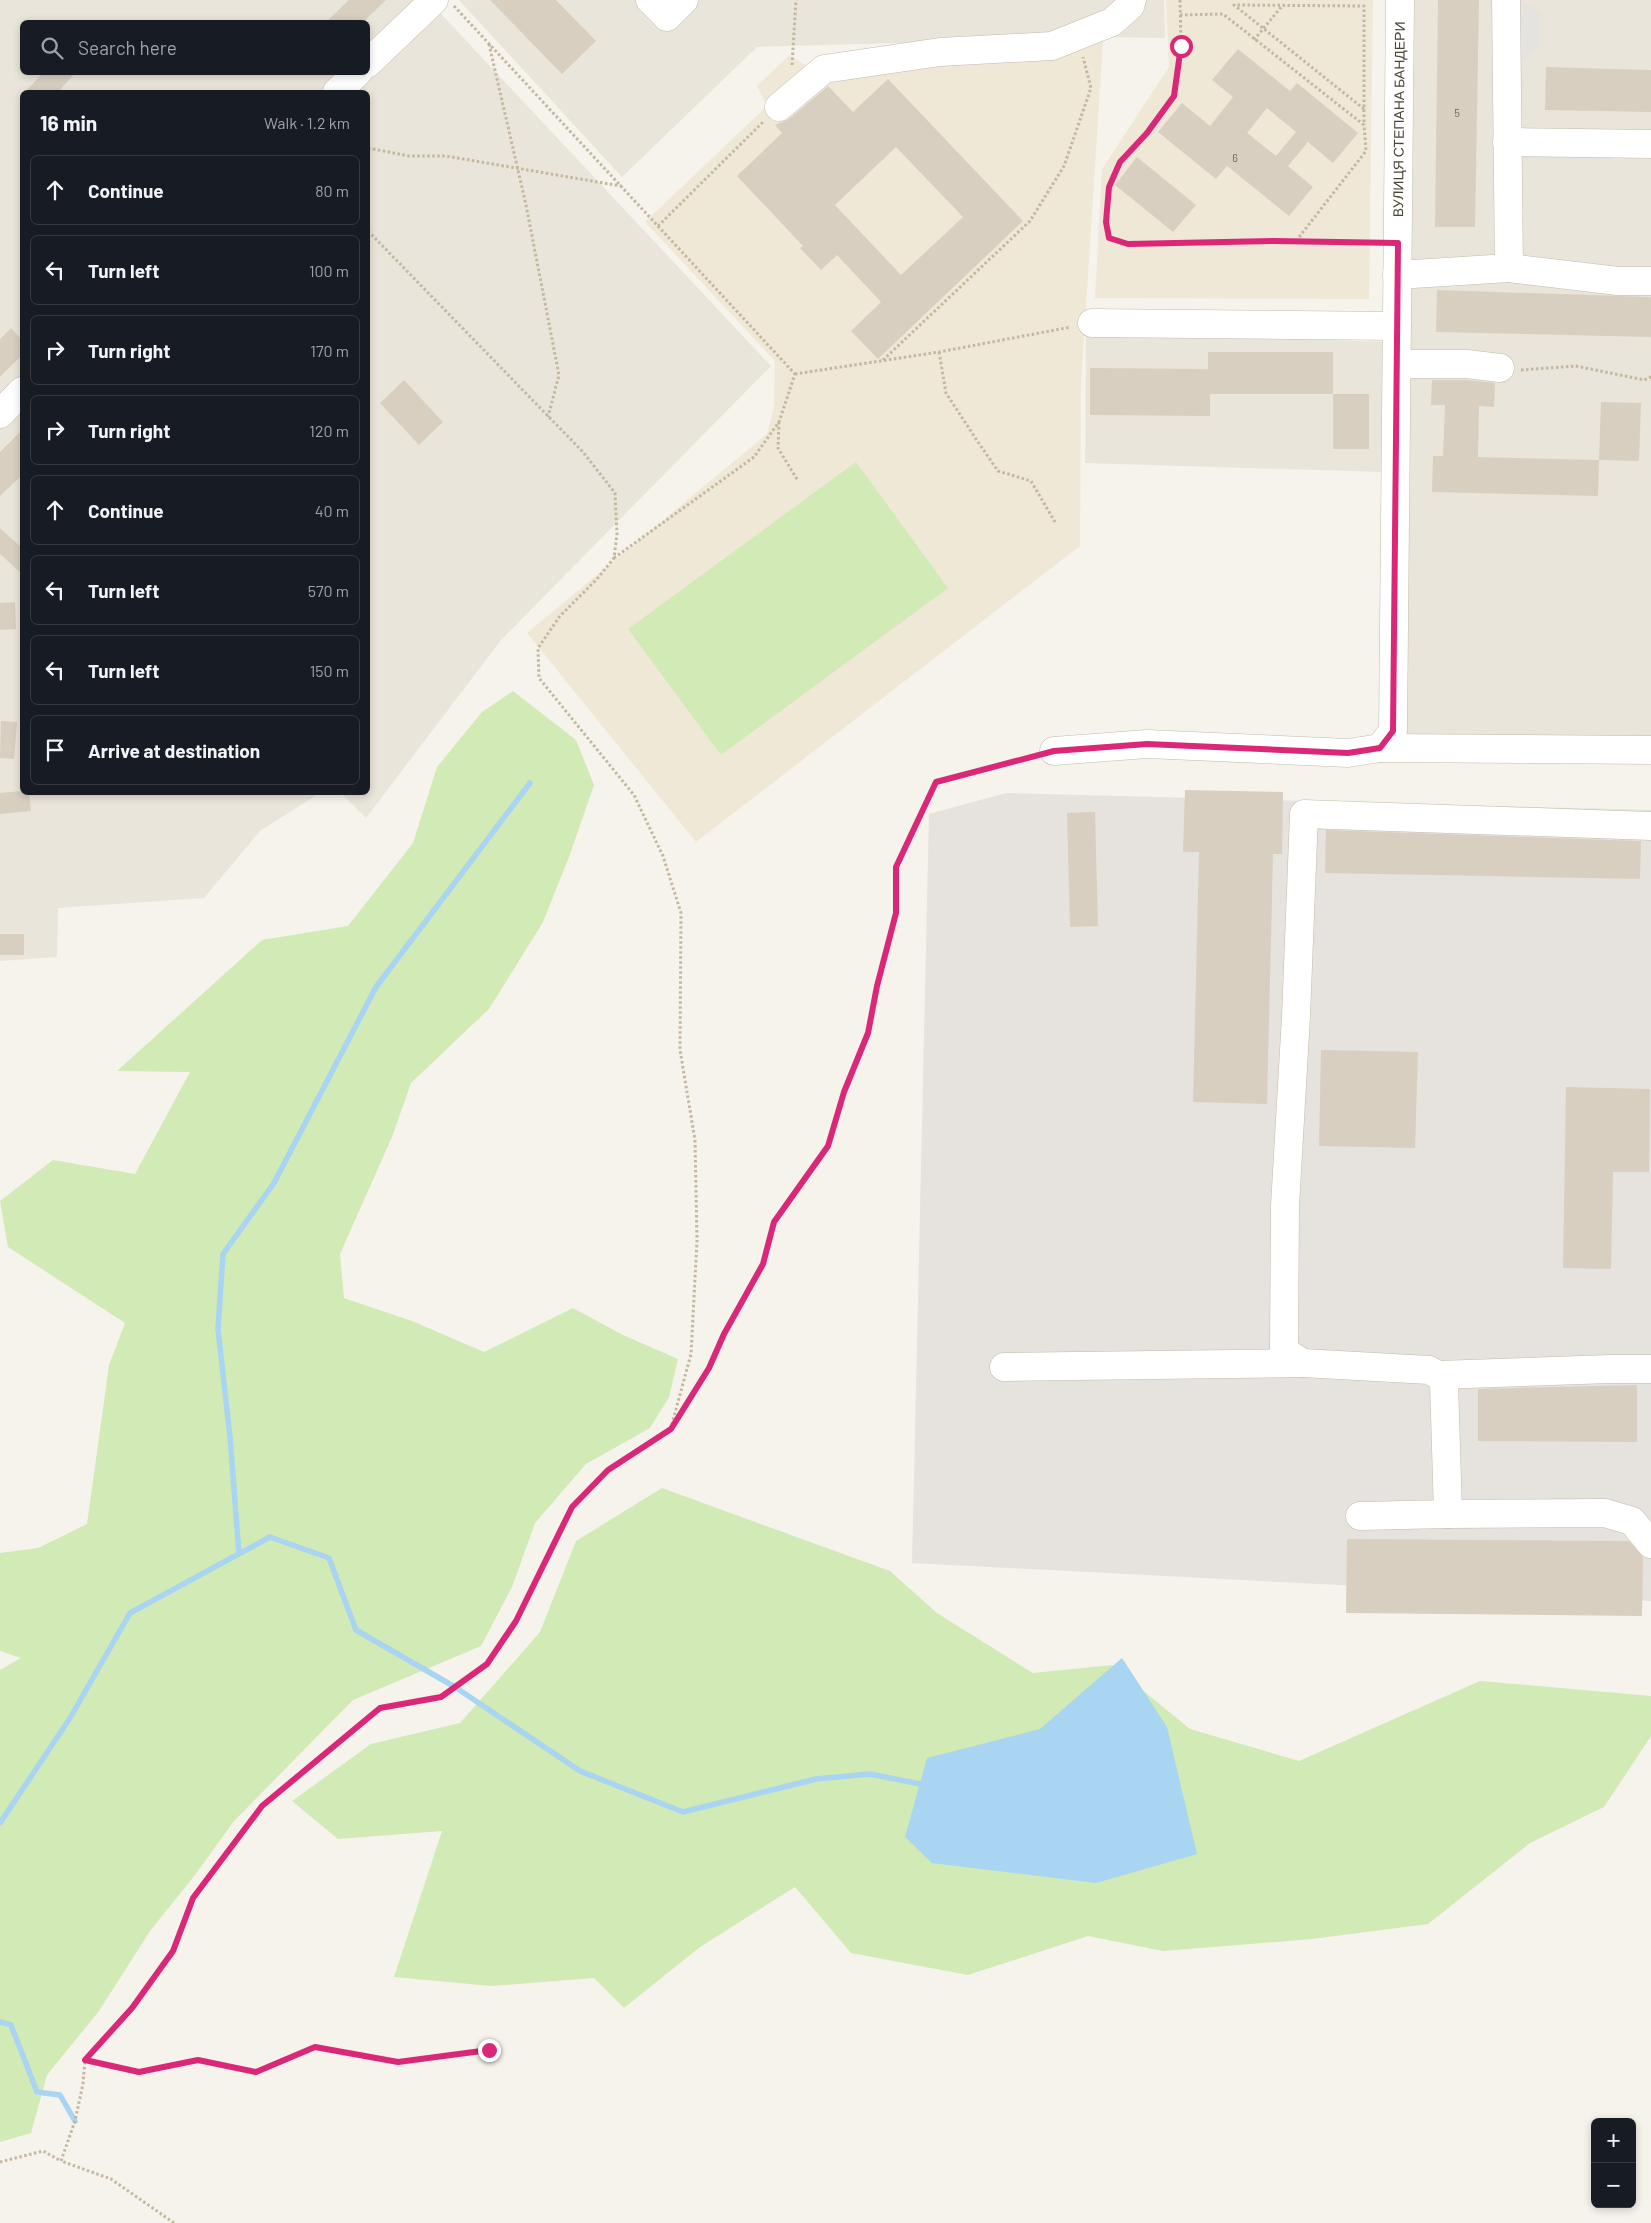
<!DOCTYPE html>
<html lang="en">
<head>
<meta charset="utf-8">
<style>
	body { margin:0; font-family:Barlow,sans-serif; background:#242831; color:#f1f3f6 }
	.controls { position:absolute; right:15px; bottom:15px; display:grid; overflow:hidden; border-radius:8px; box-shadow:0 2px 8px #0003 }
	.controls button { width:45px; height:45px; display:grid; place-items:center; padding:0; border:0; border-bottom:1px solid #363941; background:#171b24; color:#f1f3f6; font:25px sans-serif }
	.stop { position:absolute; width:15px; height:15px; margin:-11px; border:4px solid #db2777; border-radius:50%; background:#fff }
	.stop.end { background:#db2777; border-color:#fff; box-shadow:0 1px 5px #0008 }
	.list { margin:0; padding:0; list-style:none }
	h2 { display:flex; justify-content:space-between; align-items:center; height:65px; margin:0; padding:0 20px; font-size:21px }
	h2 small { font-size:16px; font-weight:400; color:#9ea1a6 }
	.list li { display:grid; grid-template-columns:32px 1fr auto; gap:15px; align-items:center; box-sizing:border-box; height:70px; margin:0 10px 10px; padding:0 10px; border:1px solid #363941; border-radius:8px }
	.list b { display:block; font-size:19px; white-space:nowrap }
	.list em { font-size:16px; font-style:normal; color:#9ea1a6 }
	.icon { flex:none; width:28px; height:28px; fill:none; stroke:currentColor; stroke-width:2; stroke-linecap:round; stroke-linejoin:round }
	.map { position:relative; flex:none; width:1651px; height:2223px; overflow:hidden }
	.search { position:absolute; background:#171b24; box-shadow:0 2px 8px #0003; left:20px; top:20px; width:350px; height:55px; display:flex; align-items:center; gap:12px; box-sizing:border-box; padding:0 18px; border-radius:8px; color:#9ea1a6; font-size:19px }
	.panel { position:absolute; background:#171b24; box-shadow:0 2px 8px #0003; left:20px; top:90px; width:350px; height:705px; border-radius:8px }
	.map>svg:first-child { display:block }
	.residential { fill:#eae5da; fill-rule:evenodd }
	.industrial { fill:#e6e2dd }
	.education { fill:#efe8d6 }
	.green { fill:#d2eab5 }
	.parking { fill:#e5e3e0 }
	.water { fill:#a9d4f2 }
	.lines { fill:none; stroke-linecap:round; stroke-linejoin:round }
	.stream { stroke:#a9d4f2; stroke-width:5.5 }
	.building { fill:#d8cfc1; fill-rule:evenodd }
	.minor-casing { stroke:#c2bbae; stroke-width:29 }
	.path { stroke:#c4b79f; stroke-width:3; stroke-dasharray:2.5 2.5; stroke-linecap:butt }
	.minor { stroke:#fff; stroke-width:28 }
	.route { stroke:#db2777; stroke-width:6 }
	.labels { text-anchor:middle; stroke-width:5; stroke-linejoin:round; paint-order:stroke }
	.number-label { font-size:11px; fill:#6e675b }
	.street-label { font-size:14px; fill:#4b4439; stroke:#fff }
</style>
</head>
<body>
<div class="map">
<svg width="1651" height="2223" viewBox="0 0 1651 2223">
	<rect width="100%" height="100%" fill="#f6f3ec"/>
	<path class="residential" d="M0 0H428L771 366 501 640 366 818 341 793 368 792V92H22V792L320 793 260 831 204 898 58 908 57 957 0 961ZM22 22H368V72H22Z
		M459 0H1164L1165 38 1104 37 757 47 622 177Z
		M1410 0H1651V739L1402 735Z
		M1086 331 1385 342 1382 472 1085 463Z"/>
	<path class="industrial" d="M1006 793 1651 810V1601L912 1563 929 814Z"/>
	<path class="education" d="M1166 0H1373L1369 299 1095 298 1102 169 1169 67Z
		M1046 39 1103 41 1081 385 1080 546 696 842 527 633 767 434 774 407 775 361 645 222 767 106 757 86 789 55 805 65Z"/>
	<path class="green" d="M856 462 948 588 721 755 628 629Z
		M513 691 576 740 594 785 569 857 543 922 489 1009 411 1083 392 1137 340 1254 344 1298 412 1321 484 1352 573 1308 623 1335 678 1359 669 1397 650 1428 586 1464 535 1523 512 1587 481 1646 353 1700 234 1821 195 1875 150 1931 99 2011 47 2075 31 2133 0 2142V1670L21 1658 0 1651V1553L38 1548 87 1524 109 1365 125 1323 8 1247 0 1201 53 1160 135 1174 190 1072 117 1071 262 940 348 926 413 843 437 767 482 712Z
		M662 1488 890 1571 937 1613 1033 1673 1112 1665 1190 1729 1299 1761 1480 1681 1651 1696V1736L1604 1807 1530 1843 1428 1924 1312 1939 1163 1951 1088 1936 968 1975 851 1953 795 1887 700 1947 624 2008 594 1978 491 1986 394 1977 442 1831 338 1839 292 1801 371 1744 460 1723 540 1632 576 1541Z"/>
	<path class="parking" d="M1513 0H1522L1541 13 1540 44 1516 71Z
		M1524 149 1611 150V160L1524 159Z"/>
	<path class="water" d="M1122 1658 1167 1727 1197 1854 1096 1883 932 1863 905 1837 927 1758 1040 1729Z"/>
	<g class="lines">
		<path class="stream" d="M239 1554 230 1437 218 1329 223 1254 274 1183 376 987 530 783
			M0 1823 70 1718 130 1613 270 1537 329 1558 356 1630 455 1687 580 1771 683 1812 816 1779 870 1774 920 1784
			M0 2022 11 2025 37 2092 60 2095 75 2121"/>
	</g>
	<path class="building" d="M349 0H386L363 22H326Z
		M490 0H556L596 41 562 74Z
		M1438 0H1479L1475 227H1435Z
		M1238 49 1290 91 1297 83 1358 133 1333 163 1308 142 1288 166 1313 187 1289 216 1227 166 1216 179 1158 132 1182 103 1210 126 1233 97 1212 80ZM1267 108 1296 132 1276 156 1247 133Z
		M1546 67 1651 70V112L1545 110Z
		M44 72H76L58 92H25Z
		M888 79 1023 221 878 359 851 331 881 302 837 255 821 270 800 248 803 246 737 176 782 133 775 125 789 119 828 86 853 112ZM896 147 963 217 901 275 835 205Z
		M1137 157 1196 205 1173 232 1115 185Z
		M1437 290 1651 297V337L1436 332Z
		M11 328 22 340V355L0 377V339Z
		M1208 352H1333V394H1210V416L1090 415V368L1208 369Z
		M404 380 443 422 419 445 380 403Z
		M1432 380H1466L1495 383 1494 407 1479 406 1478 457 1599 460 1598 496 1432 492 1433 456H1443L1445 405H1431Z
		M1333 394H1369V449H1333Z
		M1601 402 1641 403 1639 461 1599 460Z
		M22 430V475L0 496V452Z
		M0 528 22 548V574L0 554Z
		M15 602 16 629 0 630V603Z
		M1 721 17 722 14 759 0 758Z
		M1185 790 1283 792 1282 854H1273L1267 1104 1193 1102 1199 852H1183Z
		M22 791V792H29L31 811 0 814V793Z
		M1095 812 1098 926 1070 927 1067 813Z
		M1326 830 1641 841 1640 879 1325 873Z
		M0 934H24V955H0Z
		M1321 1050 1418 1052 1415 1148 1319 1146Z
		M1566 1087 1650 1089 1649 1172H1613L1611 1269 1563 1268Z
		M1637 1385V1442L1478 1441V1389Z
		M1347 1539 1629 1541 1643 1557 1642 1616 1346 1613Z"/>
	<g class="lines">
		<g class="minor-casing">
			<g id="minor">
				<path d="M650 0 667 17 684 0"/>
				<path d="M368 63 434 0"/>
				<path d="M337 92 358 72"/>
				<path d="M779 107 824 69 940 52 1052 46 1112 22 1130 6 1132 0"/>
				<path d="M1507 142 1651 144"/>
				<path d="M1509 268 1618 281H1651"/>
				<path d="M1397 275 1509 268 1506 0"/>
				<path d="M1092 323 1397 326"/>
				<path d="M1397 364H1467L1500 368"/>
				<path d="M0 414 22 391"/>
				<path d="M1380 748 1651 750"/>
				<path id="s1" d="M1054 751 1147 744 1348 753 1380 748 1393 731 1400 0"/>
				<path d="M1651 826 1304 814 1296 1016 1285 1206 1284 1351 1303 1363 1429 1370 1438 1375 1444 1382 1448 1514 1605 1513 1632 1521 1651 1544"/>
				<path d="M1004 1367 1303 1363"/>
				<path d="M1438 1375 1610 1369H1651"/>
				<path d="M1360 1516 1448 1514"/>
			</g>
		</g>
		<path class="path" d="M1180 0 1181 46 1174 96 1147 133 1120 162 1109 187 1106 222 1109 238 1128 244 1275 241 1377 243
			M454 6 795 374
			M1180 15 1223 14 1364 125 1366 151 1296 241
			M1254 40 1282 6
			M489 44 526 205 559 375 548 417
			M792 65 796 0
			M1364 109 1234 5 1364 6V125
			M368 148 409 156H446L621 186
			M658 226 764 121
			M368 231 583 452 615 493 617 534 614 558 597 579 560 616 538 648 539 678 634 795 663 856 681 913 680 1050 695 1140 697 1241 691 1354 672 1424
			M939 352 946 393 978 442 998 471 1031 481 1055 522
			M883 360 1030 221 1064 166 1091 88 1083 57
			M1521 370 1576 366 1644 380 1651 377
			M795 374 939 352 1071 327
			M779 422 778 448 798 481
			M614 558 754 457 779 422 795 374
			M85 2060 139 2072 198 2060 256 2073 315 2047 398 2062 489 2050
			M0 2162 43 2151 61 2161
			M174 2223 111 2179 61 2161 75 2121 83 2084 85 2060 132 2008 173 1951 193 1898 262 1806 380 1708 441 1697 487 1664 516 1621 572 1507 609 1471 671 1429 709 1368 724 1334 763 1264 774 1222 828 1146 844 1092 868 1033 877 986 896 913V867L936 782 1032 757"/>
		<use href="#minor" class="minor"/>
	</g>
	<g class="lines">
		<path class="route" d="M489 2050 398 2062 315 2047 256 2072 198 2060 139 2072 85 2060 132 2008 173 1951 193 1898 262 1806 380 1708 441 1697 487 1664 516 1621 572 1507 608 1470 671 1429 709 1368 724 1334 763 1264 774 1222 828 1146 844 1092 868 1033 877 986 896 913V867L936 782 1054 751 1147 744 1348 753 1380 748 1393 731 1398 243 1275 241 1128 244 1109 238 1106 222 1109 187 1120 162 1147 133 1174 96 1181 46"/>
	</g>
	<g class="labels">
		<g class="number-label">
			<text x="1457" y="117">5</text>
			<text x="1235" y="162">6</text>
		</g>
		<g class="street-label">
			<text dy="5" stroke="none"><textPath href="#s1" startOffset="960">ВУЛИЦЯ СТЕПАНА БАНДЕРИ</textPath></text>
		</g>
	</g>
</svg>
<div class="controls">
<button>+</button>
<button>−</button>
</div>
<div class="stop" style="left:1181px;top:46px"></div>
<div class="stop end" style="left:489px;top:2050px"></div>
<div class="search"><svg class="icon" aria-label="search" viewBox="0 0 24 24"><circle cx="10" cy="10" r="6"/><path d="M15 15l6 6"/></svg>Search here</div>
<section class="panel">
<h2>16 min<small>Walk · 1.2 km</small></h2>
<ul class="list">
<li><svg class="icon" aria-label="ahead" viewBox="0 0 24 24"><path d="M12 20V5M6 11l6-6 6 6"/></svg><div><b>Continue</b></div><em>80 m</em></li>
<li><svg class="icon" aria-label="left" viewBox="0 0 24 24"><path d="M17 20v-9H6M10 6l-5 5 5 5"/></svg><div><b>Turn left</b></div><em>100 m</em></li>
<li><svg class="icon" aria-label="right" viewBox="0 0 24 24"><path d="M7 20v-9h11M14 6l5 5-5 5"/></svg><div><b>Turn right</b></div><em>170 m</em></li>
<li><svg class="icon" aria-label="right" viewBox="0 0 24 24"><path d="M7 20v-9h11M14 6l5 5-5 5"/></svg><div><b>Turn right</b></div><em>120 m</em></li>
<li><svg class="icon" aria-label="ahead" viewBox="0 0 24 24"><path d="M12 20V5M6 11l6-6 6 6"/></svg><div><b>Continue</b></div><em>40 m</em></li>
<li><svg class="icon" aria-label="left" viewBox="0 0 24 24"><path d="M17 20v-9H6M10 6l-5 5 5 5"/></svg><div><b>Turn left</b></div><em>570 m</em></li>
<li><svg class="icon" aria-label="left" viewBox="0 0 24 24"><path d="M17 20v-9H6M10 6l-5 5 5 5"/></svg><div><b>Turn left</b></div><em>150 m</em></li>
<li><svg class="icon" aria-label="arrive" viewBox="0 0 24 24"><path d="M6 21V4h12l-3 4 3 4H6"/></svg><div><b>Arrive at destination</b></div></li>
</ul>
</section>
</div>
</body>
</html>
